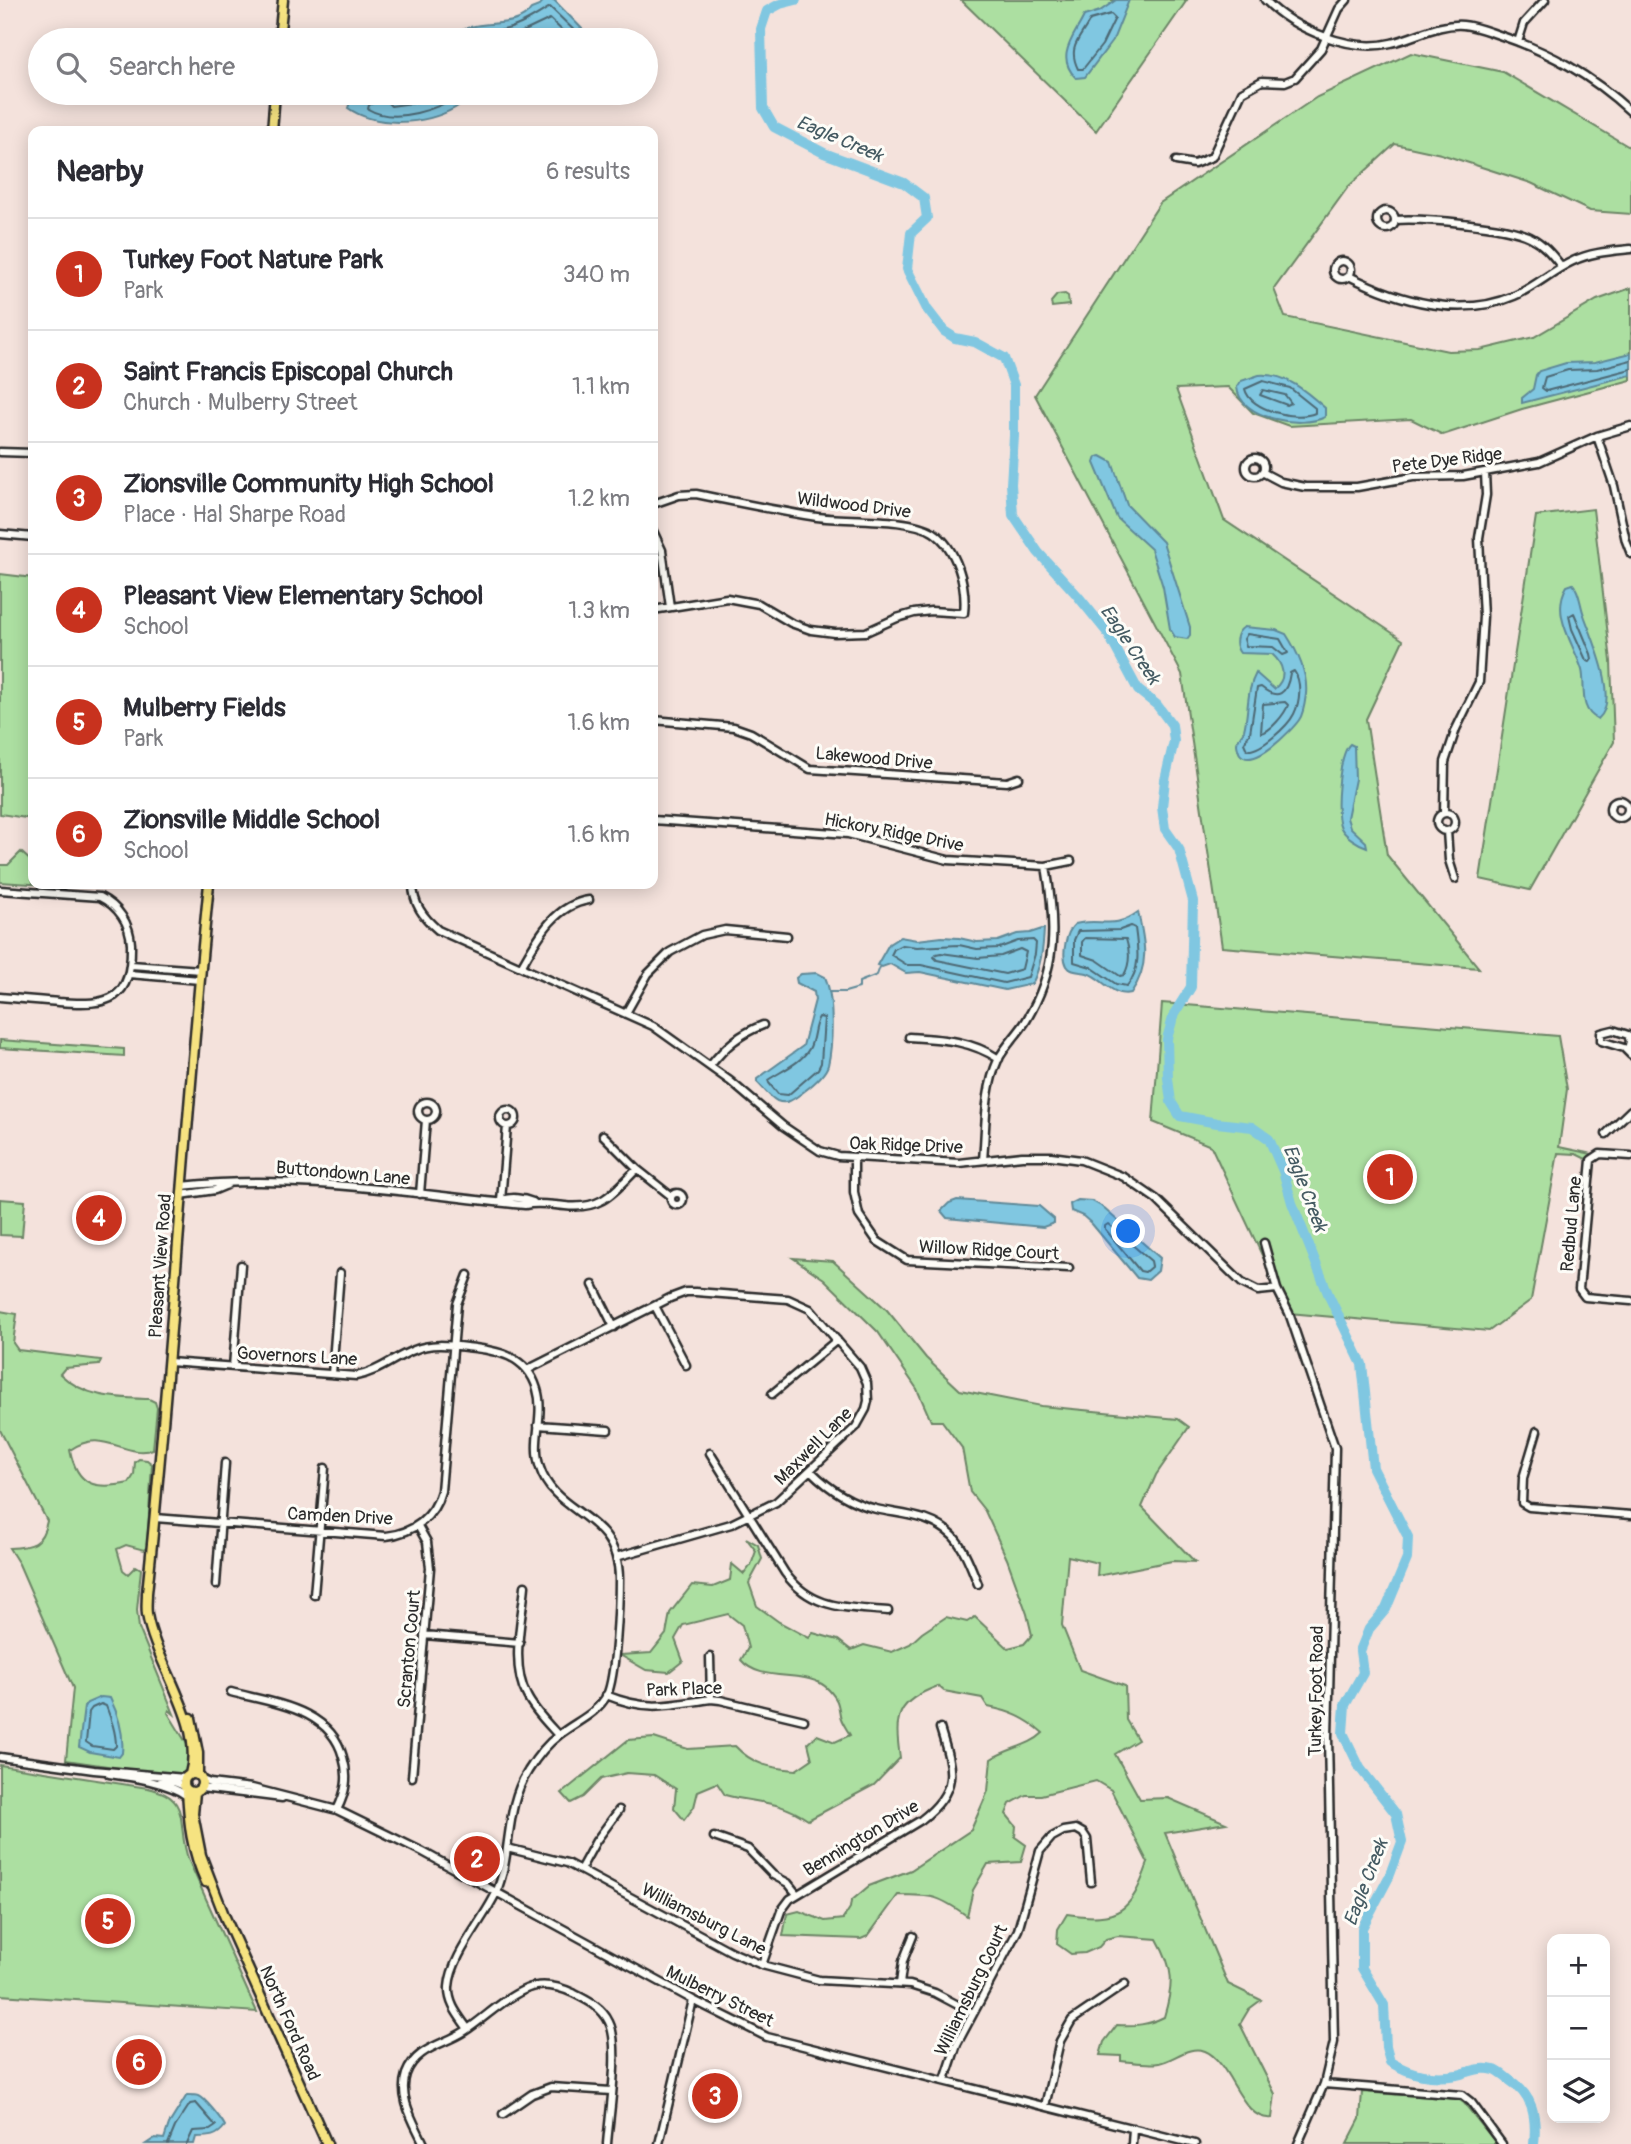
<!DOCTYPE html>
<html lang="en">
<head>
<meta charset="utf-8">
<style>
	body { margin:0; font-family:Pangolin,sans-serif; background:#f2f2f3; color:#2b2b33 }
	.controls { position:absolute; right:21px; bottom:21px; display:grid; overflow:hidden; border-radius:14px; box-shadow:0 4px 18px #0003 }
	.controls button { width:63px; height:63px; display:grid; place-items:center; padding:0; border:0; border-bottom:2px solid #e1e1e2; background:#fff; color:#2b2b33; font:35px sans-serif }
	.you { position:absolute; left:1129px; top:1232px; width:24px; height:24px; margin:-18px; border:5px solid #fff; border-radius:50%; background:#1a73e8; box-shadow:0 0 0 10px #1a73e833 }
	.badge { display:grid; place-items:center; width:46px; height:46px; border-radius:50%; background:#c8321e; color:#fff; font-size:23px; font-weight:700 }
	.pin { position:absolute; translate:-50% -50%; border:4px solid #fff; box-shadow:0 2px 7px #0006 }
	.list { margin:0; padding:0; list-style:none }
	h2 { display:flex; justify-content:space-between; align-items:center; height:91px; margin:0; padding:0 28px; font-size:30px }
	h2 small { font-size:23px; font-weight:400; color:#7c7c81 }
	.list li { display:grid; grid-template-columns:46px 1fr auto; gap:21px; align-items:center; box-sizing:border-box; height:112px; padding:0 28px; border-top:2px solid #e1e1e2 }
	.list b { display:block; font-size:26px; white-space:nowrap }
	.list p { margin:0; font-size:23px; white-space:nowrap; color:#7c7c81 }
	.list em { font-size:23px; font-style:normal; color:#7c7c81 }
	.icon { flex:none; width:38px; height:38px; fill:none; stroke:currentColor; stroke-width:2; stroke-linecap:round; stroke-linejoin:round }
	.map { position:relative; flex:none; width:1631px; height:2144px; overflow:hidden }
	.search { position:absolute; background:#fff; box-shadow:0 4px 18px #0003; left:28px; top:28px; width:630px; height:77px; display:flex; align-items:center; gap:18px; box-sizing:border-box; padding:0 24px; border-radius:38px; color:#7c7c81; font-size:26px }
	.panel { position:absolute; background:#fff; box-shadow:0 4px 18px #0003; left:28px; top:126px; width:630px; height:763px; border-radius:14px }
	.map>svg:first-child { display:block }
	.green { fill:#acdfa1; stroke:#6c8566; stroke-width:2 }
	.water { fill:#80c7e1; stroke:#5e8998; stroke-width:2 }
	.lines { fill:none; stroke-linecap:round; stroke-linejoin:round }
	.shore { stroke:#4d6974; stroke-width:2 }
	.stream { stroke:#5e8998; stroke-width:2 }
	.river { stroke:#80c7e1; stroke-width:10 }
	.minor-casing { stroke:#2b2b2b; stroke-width:11 }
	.major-casing { stroke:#2b2b2b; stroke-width:13 }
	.minor { stroke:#fdfcf7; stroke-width:6 }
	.major { stroke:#f6e381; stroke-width:8 }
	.labels { text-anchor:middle; stroke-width:6; stroke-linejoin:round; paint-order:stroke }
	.street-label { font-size:18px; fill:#2b2b2b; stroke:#fdfcf7 }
	.water-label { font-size:19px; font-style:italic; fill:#445a62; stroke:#fdfcf7 }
</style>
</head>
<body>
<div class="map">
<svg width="1631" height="2144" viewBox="0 0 1631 2144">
	<rect width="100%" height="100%" fill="#f4e2dc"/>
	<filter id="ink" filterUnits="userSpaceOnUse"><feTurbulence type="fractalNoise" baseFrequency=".0143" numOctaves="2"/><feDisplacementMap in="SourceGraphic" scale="14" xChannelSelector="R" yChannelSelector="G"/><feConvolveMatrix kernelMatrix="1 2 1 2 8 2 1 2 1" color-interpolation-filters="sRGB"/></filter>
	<g filter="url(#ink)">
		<path class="green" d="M961 0H1187L1096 131Z
			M1411 53 1503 72 1631 148V214L1590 211 1531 183 1441 154 1395 144 1348 187 1274 289 1285 317 1448 351 1480 350 1534 337 1597 300 1631 288V380L1522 409 1443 435 1411 419 1289 426 1253 413 1228 387 1176 389 1224 520 1403 640 1366 719 1387 855 1479 968 1222 947 1182 674 1035 395 1160 203 1317 97Z
			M1065 294 1068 296 1069 305 1052 307 1051 302 1057 295Z
			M1593 509 1611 661 1614 742 1530 890 1480 879 1536 516Z
			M0 574 33 578V821L32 819 0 814Z
			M21 852 33 863V884H59L62 886 0 882V865H8Z
			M1162 1003 1558 1036 1567 1089 1559 1147 1592 1154 1588 1160 1576 1154 1558 1153 1531 1300 1489 1331 1289 1313 1211 1146 1153 1122Z
			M0 1040 124 1049V1056L0 1048Z
			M0 1199 25 1201 22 1236 0 1235Z
			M793 1258 833 1261 887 1310 926 1358 960 1390 1041 1406 1178 1419 1189 1427 1156 1475 1142 1507 1195 1562 1172 1561 1097 1576 1098 1563 1068 1556 1062 1625 1080 1670 1125 1686 1126 1720 1138 1740 1115 1754 1140 1799 1168 1798 1226 1823 1165 1833 1228 1984 1261 2000 1249 2009 1240 2024 1275 2094 1272 2118C1241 2122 1231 2061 1205 2051 1188 2045 1175 2060 1159 2063 1147 2065 1133 2062 1121 2061V2056L1100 2055 1104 2042 1117 2025C1135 2026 1148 2025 1164 2017 1174 1983 1174 1969 1157 1939L1118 1936 1106 1939 1099 1947 1085 1953 1071 1954 1057 1944 1058 1929 1067 1914C1119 1922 1131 1912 1148 1863L1111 1790 1096 1781 1041 1795H1026L1010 1804 1006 1814 1016 1826 1015 1837 1026 1845 1021 1862 988 1864 973 1890 967 1916C938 1895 932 1895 898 1895L868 1936 861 1939 783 1936 787 1914 799 1911 825 1921 843 1919 850 1908 851 1901 869 1886 911 1870 971 1830 988 1791 991 1759C1008 1748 1030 1746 1043 1733 1026 1718 1010 1711 988 1707L982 1698 944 1691 938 1686C896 1702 894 1716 900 1758L874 1785 808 1820C777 1799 758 1804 725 1795L717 1783 698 1791 694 1807 684 1820 674 1808 676 1789 654 1775 627 1773 601 1779 583 1797 571 1803 562 1793 628 1740 654 1738 688 1749 735 1746C753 1765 771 1768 796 1770L812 1759 808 1743 817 1735 835 1742 850 1735C847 1729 841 1722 840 1715 838 1703 838 1700 829 1690 809 1667 762 1685 741 1660L748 1648 742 1625 728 1614 683 1625 675 1639 683 1661 669 1672 646 1670 620 1655 651 1653 666 1634 670 1613 692 1585 713 1587 730 1580 732 1564 744 1574 751 1565 756 1551 746 1538 758 1545 762 1559 749 1583 757 1606 779 1622 809 1638 813 1633 838 1640 851 1650 864 1645 892 1652 910 1644 922 1633 946 1617 967 1622 975 1617 1008 1648 1024 1644 1032 1635 1027 1614 1007 1559 985 1511 970 1492 962 1448 942 1421H931L917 1389 878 1332 824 1279Z
			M0 1311 17 1314 13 1343 18 1350 101 1360 99 1365 65 1368 60 1374C85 1398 116 1398 149 1399L155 1402 157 1408 153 1449C126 1460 103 1426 70 1450 77 1486 95 1490 129 1483L134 1475 135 1462 139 1459 147 1460 152 1464 147 1547 144 1550 126 1545 117 1549 123 1570 128 1574 136 1566 141 1569 137 1610 139 1628 174 1714 169 1710 168 1713 190 1749 188 1771 175 1776 66 1760 73 1688 19 1564 9 1548C31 1547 42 1545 47 1521L0 1430Z
			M0 1765 148 1788C194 1798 175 1826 189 1861L257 2012 0 1995Z
			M1362 2092 1458 2099 1464 2103 1497 2144H1347L1360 2119Z"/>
		<path class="water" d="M544 0H554L593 40H451C469 13 515 34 531 9L539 6Z
			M1116 0H1129L1113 40 1085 77 1076 78C1054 56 1075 36 1084 16L1100 11Z
			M380 93H478C469 97 463 103 455 108 425 125 376 128 348 108L350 102Z
			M1631 353V375L1522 403V398L1533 389 1536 375 1539 371 1566 363 1595 362Z
			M1259 375C1286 373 1306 391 1325 408V417C1302 429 1239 419 1237 387L1241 381Z
			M1101 456 1112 462 1127 505 1163 542 1190 627V635L1187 639 1175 637 1170 629 1163 587 1151 549 1117 518 1094 463 1096 457Z
			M1573 584C1580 592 1580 605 1584 615 1592 638 1621 700 1598 719 1578 710 1586 686 1582 670 1574 644 1550 614 1567 586Z
			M1244 627 1276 630 1286 634C1297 651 1308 673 1306 694 1305 702 1304 713 1299 720 1292 730 1253 771 1240 754 1239 753 1237 746 1237 744 1237 738 1242 736 1244 730 1249 711 1246 691 1256 673L1274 689C1288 678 1283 664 1272 654L1240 653C1234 645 1235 633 1244 627Z
			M1350 744 1354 746 1355 779 1347 818 1350 827 1366 842 1367 847C1358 844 1345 836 1341 828 1334 812 1339 754 1350 744Z
			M1138 912C1145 943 1150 966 1131 993 1113 998 1103 978 1087 973 1081 971 1071 973 1067 966 1061 955 1066 932 1075 924 1101 917 1112 931 1138 912Z
			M1042 929H1044C1043 949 1041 966 1032 984L1005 990 920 972 906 973 890 964 882 967 877 965 889 944 900 937 917 940 942 937 959 938 977 942 998 941 1017 934 1030 933Z
			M817 973 825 977C834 997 833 1044 828 1065 825 1076 810 1087 802 1093 794 1099 787 1105 777 1101 770 1098 763 1088 757 1082V1079L803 1046 815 1000 814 992 797 983 796 978 801 974Z
			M957 1200 1039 1206 1054 1219V1223L1043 1227 947 1218 941 1211 949 1203Z
			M1078 1200 1092 1201 1101 1206 1160 1258 1158 1271 1148 1280 1137 1278 1092 1224 1083 1216 1071 1211 1070 1204Z
			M101 1697 110 1698C119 1716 124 1734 122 1753L119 1757 90 1752 79 1747 84 1707 87 1703Z
			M187 2095C189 2095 198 2095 199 2096 205 2098 222 2120 225 2126 217 2137 209 2137 196 2137L194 2144H146L155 2138 164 2139 169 2124Z"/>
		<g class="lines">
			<path class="shore" d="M1111 14 1115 18 1102 45 1083 69H1078C1067 47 1080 39 1090 20Z
				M459 40C477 29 489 35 507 29 523 25 537 15 550 7L584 40
				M479 40 512 37 550 19 572 40
				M381 93 379 100 369 105 368 109C395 125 439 109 463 93
				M389 93 388 103 391 106 433 100 448 93
				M1631 360 1597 369 1568 370 1545 377 1542 388 1546 391 1631 369
				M1263 381 1290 388 1315 408V413C1297 421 1250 411 1245 389Z
				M1263 390 1285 395 1291 403 1287 405 1260 395Z
				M1574 613 1591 654 1592 659 1590 662 1586 660 1572 629 1569 616Z
				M1247 634 1280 639 1288 653 1283 655 1273 647 1246 646 1244 639Z
				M1294 671C1302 682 1300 702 1294 714 1288 726 1260 752 1247 750L1244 743 1250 733 1257 688 1261 687C1278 701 1287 694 1290 673Z
				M1285 702 1288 705C1285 714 1270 732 1261 733L1263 704Z
				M1131 926 1135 928C1138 950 1141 969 1127 986L1116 984 1091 967 1074 962V940L1078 931 1120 930Z
				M1085 938 1126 939C1130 951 1130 964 1124 975L1120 976 1097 960 1082 955V942Z
				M1033 940 1036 943 1035 954 1028 977 1004 983 921 965H907L891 955 894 949 902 945 917 947 959 945 977 949 999 948 1018 941Z
				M1020 949 1026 952 1022 969 1005 974 937 960 934 957 936 954 941 953 978 958 1001 956Z
				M819 1017 824 1018 821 1063 818 1069 788 1095 778 1094 769 1083 768 1080C781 1071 801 1063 809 1049 815 1039 813 1027 819 1017Z
				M1108 1224 1151 1261 1152 1266 1145 1272 1140 1271 1105 1229V1226Z
				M101 1704 106 1706C111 1719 116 1732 116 1746L113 1749 92 1746 86 1742 89 1712 92 1708Z
				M168 2144 175 2127 190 2104 196 2103 216 2126 210 2130 193 2131 187 2144"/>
			<path class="stream" d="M829 992H845L859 988V982L877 975 880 967"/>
			<path class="river" d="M796 0 780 4 767 11 761 29 763 108 774 127 824 153 904 183 924 198 927 218 911 233 907 269 927 309 944 331 955 338 975 342 1004 358 1014 385V436L1011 484 1013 515 1038 552 1077 595 1107 632 1138 690 1157 705 1172 725 1174 741 1165 780 1162 807 1165 829 1179 849 1193 901 1191 987 1174 1014 1167 1039 1168 1078 1171 1102 1180 1116 1217 1123 1252 1127 1269 1139 1283 1171 1292 1203 1329 1296 1362 1364 1373 1468 1408 1537 1407 1559 1386 1609 1369 1629 1360 1651 1363 1673 1345 1705 1343 1733 1360 1768 1396 1814 1402 1842 1389 1877 1362 1928V1968L1384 2005 1386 2047 1390 2062C1412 2075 1431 2079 1457 2075 1469 2072 1481 2066 1494 2070 1499 2071 1504 2076 1508 2079 1533 2095 1537 2116 1534 2144"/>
			<g class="minor-casing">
				<path id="minor" d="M1265 0C1293 29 1351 53 1391 43 1414 38 1439 23 1463 25 1475 26 1487 31 1499 35 1550 52 1591 75 1631 112
					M1518 42 1524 23 1545 0
					M1176 161 1194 164 1212 157 1242 92 1262 81 1285 82 1295 78 1321 49 1339 9 1347 0
					M1377 220a9 9 0 1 1 18 0a9 9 0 1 1-18 0Z
					M1395 220C1423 218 1506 225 1530 237 1544 244 1553 256 1562 267
					M1333 270a9 9 0 1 1 18 0a9 9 0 1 1-18 0Z
					M1349 276C1398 301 1461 319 1514 296 1535 287 1553 270 1573 261 1591 252 1612 251 1631 249
					M1597 436 1614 486 1626 541 1631 554
					M0 452 33 453
					M1246 467a9 9 0 1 1 18 0a9 9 0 1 1-18 0Z
					M1262 472 1281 482 1305 487H1357L1413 477 1463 476 1539 462 1597 436 1631 426
					M653 504 679 495 696 494C736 502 777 511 817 517 847 521 909 517 933 532 957 548 967 586 964 613L931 611 914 613 897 618 866 632 835 633 811 630 791 623 759 604 727 598 653 610
					M653 531 662 550 670 607
					M0 534 33 537
					M653 720 734 727 751 733 810 769 1007 782 1019 778
					M1610 809a9 9 0 1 1 18 0a9 9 0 1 1-18 0Z
					M1444 813 1445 762 1456 729 1479 682 1483 616 1479 538 1486 495 1485 472
					M1437 822a9 9 0 1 1 18 0a9 9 0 1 1-18 0Z
					M653 820 848 834 948 860 1046 866 1071 861
					M1447 831 1449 860 1455 879
					M413 884C413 904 423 917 438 930L653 1026 730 1081 783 1126 820 1151 838 1156 959 1163 1022 1156H1051L1081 1160 1124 1177 1156 1199 1242 1283 1258 1291 1277 1289
					M0 890 100 897C118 906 130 923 131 944 132 1001 110 1006 59 1002 40 1000 20 999 0 997
					M131 965 201 970
					M521 967C537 939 554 905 589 900
					M129 974 200 980
					M626 1013 648 974 670 952 702 935 725 930 787 936
					M909 1037C942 1039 970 1040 999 1059
					M1628 1050 1630 1041 1628 1035 1613 1030 1601 1033V1041L1624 1048 1631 1055
					M710 1066C725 1047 739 1034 763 1025
					M418 1111a9 9 0 1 1 18 0a9 9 0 1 1-18 0Z
					M500 1118a8 8 0 1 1 16 0a8 8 0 1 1-16 0Z
					M1606 1134 1631 1110
					M603 1135 637 1169 671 1196
					M1631 1156 1600 1154 1591 1160 1579 1289 1585 1297 1631 1301
					M854 1157V1192L859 1215 877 1241 907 1260 1069 1268
					M983 1160C986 1127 984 1091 998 1060 1005 1046 1018 1034 1026 1021 1058 968 1056 925 1046 866
					M182 1186C296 1173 412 1194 525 1205 539 1202 552 1205 565 1206 602 1210 613 1193 637 1169
					M671 1199a6 6 0 1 1 12 0a6 6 0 1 1-12 0Z
					M420 1194 426 1120
					M181 1195 215 1190 227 1185
					M501 1201 507 1126
					M501 1201C510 1196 523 1198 533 1202
					M1264 1243 1277 1289 1289 1313 1335 1448 1328 1737 1334 2042 1324 2084 1298 2144
					M593 1285 614 1327
					M655 1306 686 1365
					M169 1362 356 1376C379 1372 393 1358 414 1350 430 1343 448 1345 466 1347 496 1350 527 1355 537 1389 545 1415 531 1442 540 1468 555 1516 619 1513 619 1579 619 1603 616 1676 607 1695 597 1714 575 1722 559 1735 547 1744 536 1758 528 1771 504 1808 513 1853 496 1893 483 1921 451 1956 449 1987 448 2004 459 2016 468 2029
					M233 1367 241 1265
					M527 1370 670 1298 686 1292H696L788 1299 810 1309 860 1367 867 1383 868 1401 866 1409 856 1427 776 1502 731 1524 616 1557
					M332 1374 340 1273
					M772 1394 837 1340
					M538 1425 608 1430
					M1537 1431 1523 1478 1522 1503 1529 1507 1631 1515
					M710 1453 785 1573C812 1610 846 1607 888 1611
					M811 1471C829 1489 851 1503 876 1509 903 1515 932 1515 953 1536 965 1549 971 1567 978 1584
					M155 1518 386 1536C413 1533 434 1518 441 1491L457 1304 468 1275
					M216 1585 225 1463
					M525 1586C522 1620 510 1665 527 1696 534 1710 547 1723 558 1735
					M314 1595 325 1468
					M424 1635 520 1643
					M710 1657 711 1699
					M231 1692C272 1703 330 1708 343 1757 349 1777 346 1792 337 1810
					M606 1695C648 1712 669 1705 711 1699L720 1700 804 1720
					M0 1757 94 1770 185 1778
					M109 1774C132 1777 168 1782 187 1796
					M412 1777 430 1568 427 1542 418 1526
					M202 1780 210 1783 252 1788 337 1810 423 1852 693 2000 767 2037 1195 2144
					M160 1782H174L184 1786
					M201 1788 282 1798
					M714 1837 748 1849 773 1875 788 1883 796 1893
					M507 1848 567 1863 732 1952 762 1965 819 1980 910 1985 935 1993 973 2013
					M580 1870 596 1841 619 1810
					M762 1965 781 1911 790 1899 921 1820C960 1790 953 1770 940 1728
					M900 1984 903 1961 913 1936
					M945 2080 957 2044 1018 1930 1040 1851 1052 1837 1063 1831 1076 1829 1083 1833 1087 1839 1091 1882
					M1324 2084 1462 2095 1471 2102 1502 2144
					M1045 2106 1060 2041 1072 2020 1125 1984
					M503 2114 532 2094 551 2087 611 2091
					M424 2144C414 2122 398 2098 406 2074 416 2047 444 2045 465 2031 485 2018 504 1998 526 1989 542 1982 558 1986 573 1993 587 2000 602 2007 609 2022 621 2045 609 2116 607 2144
					M659 2144 693 2000
					M1132 2144 1133 2128"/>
			</g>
			<g class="major-casing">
				<path id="major" d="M279 40 283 0
					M272 131 275 93
					M191 1718 198 1753V1775
					M184 1783a9 9 0 1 1 18 0a9 9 0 1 1-18 0Z
					M190 1774C205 1723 155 1664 147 1614 146 1607 147 1600 147 1593 172 1357 185 1120 209 884
					M187 1790C189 1825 191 1849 206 1882
					M195 1792 193 1814 201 1855 224 1915 327 2144"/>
			</g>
			<use href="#minor" class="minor"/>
			<use href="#major" class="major"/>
		</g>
	</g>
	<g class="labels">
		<g class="street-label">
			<text transform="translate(1447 460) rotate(-7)" y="6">Pete Dye Ridge</text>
			<text transform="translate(854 505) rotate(7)" y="6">Wildwood Drive</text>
			<text transform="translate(874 758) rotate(5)" y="6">Lakewood Drive</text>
			<text transform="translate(894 832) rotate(11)" y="6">Hickory Ridge Drive</text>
			<text transform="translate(906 1145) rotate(2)" y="6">Oak Ridge Drive</text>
			<text transform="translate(343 1173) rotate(5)" y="6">Buttondown Lane</text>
			<text transform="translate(1571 1224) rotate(-85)" y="6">Redbud Lane</text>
			<text transform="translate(989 1250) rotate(3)" y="6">Willow Ridge Court</text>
			<text transform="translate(160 1266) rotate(-86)" y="6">Pleasant View Road</text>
			<text transform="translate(297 1356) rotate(3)" y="6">Governors Lane</text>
			<text transform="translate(813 1446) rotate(-45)" y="6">Maxwell Lane</text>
			<text transform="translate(340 1516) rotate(3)" y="6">Camden Drive</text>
			<text transform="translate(409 1649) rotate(-85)" y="6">Scranton Court</text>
			<text transform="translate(684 1689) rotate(-2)" y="6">Park Place</text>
			<text transform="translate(1316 1691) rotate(-89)" y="6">Turkey Foot Road</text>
			<text transform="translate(861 1838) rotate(-31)" y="6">Bennington Drive</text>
			<text transform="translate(704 1919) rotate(27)" y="6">Williamsburg Lane</text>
			<text transform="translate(971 1990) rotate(-64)" y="6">Williamsburg Court</text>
			<text transform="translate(720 1996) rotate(26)" y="6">Mulberry Street</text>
			<text transform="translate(290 2023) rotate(66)" y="6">North Ford Road</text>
		</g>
		<g class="water-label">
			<text transform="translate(840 138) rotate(23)" y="7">Eagle Creek</text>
			<text transform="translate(1131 644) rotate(56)" y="7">Eagle Creek</text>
			<text transform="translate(1306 1188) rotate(69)" y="7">Eagle Creek</text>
			<text transform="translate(1365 1882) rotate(-69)" y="7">Eagle Creek</text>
		</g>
	</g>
</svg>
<div class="controls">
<button>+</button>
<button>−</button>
<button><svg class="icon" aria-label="layers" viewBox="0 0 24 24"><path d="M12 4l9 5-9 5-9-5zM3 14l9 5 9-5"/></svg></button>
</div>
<div class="you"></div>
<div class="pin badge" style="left:1390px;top:1177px">1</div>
<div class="pin badge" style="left:477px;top:1859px">2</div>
<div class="pin badge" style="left:715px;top:2096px">3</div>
<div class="pin badge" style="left:99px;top:1218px">4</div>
<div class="pin badge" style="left:108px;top:1921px">5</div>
<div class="pin badge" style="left:139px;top:2062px">6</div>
<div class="search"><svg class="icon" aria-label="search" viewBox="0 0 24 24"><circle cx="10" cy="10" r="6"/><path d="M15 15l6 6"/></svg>Search here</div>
<section class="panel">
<h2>Nearby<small>6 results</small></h2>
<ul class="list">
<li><span class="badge">1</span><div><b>Turkey Foot Nature Park</b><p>Park</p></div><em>340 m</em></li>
<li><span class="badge">2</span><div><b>Saint Francis Episcopal Church</b><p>Church · Mulberry Street</p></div><em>1.1 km</em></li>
<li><span class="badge">3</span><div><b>Zionsville Community High School</b><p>Place · Hal Sharpe Road</p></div><em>1.2 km</em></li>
<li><span class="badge">4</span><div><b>Pleasant View Elementary School</b><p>School</p></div><em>1.3 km</em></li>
<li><span class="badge">5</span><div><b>Mulberry Fields</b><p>Park</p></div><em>1.6 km</em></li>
<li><span class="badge">6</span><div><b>Zionsville Middle School</b><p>School</p></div><em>1.6 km</em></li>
</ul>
</section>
</div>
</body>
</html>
